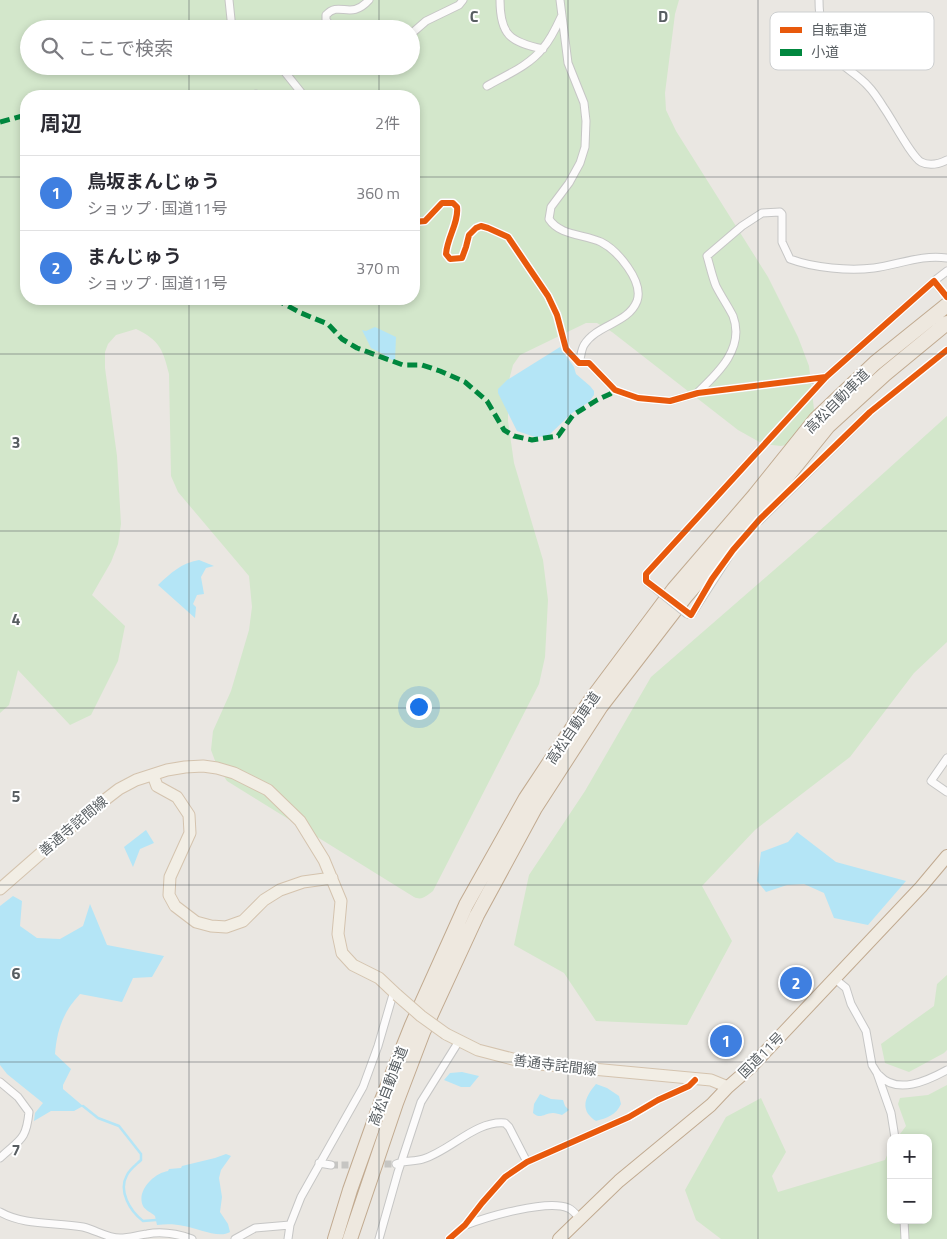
<!DOCTYPE html>
<html lang="ja">
<head>
<meta charset="utf-8">
<style>
	body { margin:0; font-family:"Titillium Web","Noto Sans JP",sans-serif; background:#f2f2f3; color:#2b2b33 }
	.controls { position:absolute; right:15px; bottom:15px; display:grid; overflow:hidden; border-radius:10px; box-shadow:0 2px 8px #0003 }
	.controls button { width:45px; height:45px; display:grid; place-items:center; padding:0; border:0; border-bottom:1px solid #e1e1e2; background:#fff; color:#2b2b33; font:25px sans-serif }
	.you { position:absolute; left:418px; top:706px; width:18px; height:18px; margin:-12px; border:4px solid #fff; border-radius:50%; background:#1a73e8; box-shadow:0 0 0 8px #1a73e833 }
	.badge { display:grid; place-items:center; width:32px; height:32px; border-radius:50%; background:#8b8e8f; color:#fff; font-size:16px; font-weight:700 }
	.pin { position:absolute; translate:-50% -50%; border:2px solid #fff; box-shadow:0 1px 5px #0006 }
	.list { margin:0; padding:0; list-style:none }
	h2 { display:flex; justify-content:space-between; align-items:center; height:65px; margin:0; padding:0 20px; font-size:21px }
	h2 small { font-size:16px; font-weight:400; color:#7c7c81 }
	.list li { display:grid; grid-template-columns:32px 1fr auto; gap:15px; align-items:center; box-sizing:border-box; height:75px; padding:0 20px; border-top:1px solid #e1e1e2 }
	.list b { display:block; font-size:19px; white-space:nowrap }
	.list p { margin:0; font-size:16px; white-space:nowrap; color:#7c7c81 }
	.list em { font-size:16px; font-style:normal; color:#7c7c81 }
	.icon { flex:none; width:28px; height:28px; fill:none; stroke:currentColor; stroke-width:2; stroke-linecap:round; stroke-linejoin:round }
	.map { position:relative; flex:none; width:947px; height:1239px; overflow:hidden }
	.search { position:absolute; background:#fff; box-shadow:0 2px 8px #0003; left:20px; top:20px; width:400px; height:55px; display:flex; align-items:center; gap:12px; box-sizing:border-box; padding:0 18px; border-radius:28px; color:#7c7c81; font-size:19px }
	.panel { position:absolute; background:#fff; box-shadow:0 2px 8px #0003; left:20px; top:90px; width:400px; height:215px; border-radius:20px }
	.map>svg:first-child { display:block }
	.green { fill:#d3e7cb; fill-rule:evenodd }
	.water { fill:#b4e5f6 }
	.lines { fill:none; stroke-linecap:round; stroke-linejoin:round }
	.stream { stroke:#b4e5f6; stroke-width:2.5 }
	.minor-tunnel { stroke:#c6c5c2; stroke-width:7; stroke-dasharray:7 3.5; stroke-linecap:butt }
	.minor-casing { stroke:#c6c6c5; stroke-width:9 }
	.primary-casing { stroke:#d4c3ae; stroke-width:13 }
	.trunk-casing { stroke:#c1aa90; stroke-width:14 }
	.motorway-casing { stroke:#c1aa90; stroke-width:16 }
	.minor { stroke:#fcfbfb; stroke-width:7 }
	.primary { stroke:#f2eee5; stroke-width:11 }
	.trunk { stroke:#f0ebe2; stroke-width:12 }
	.motorway { stroke:#eee8df; stroke-width:14 }
	.minor-bridge-casing { stroke:#c6c6c5; stroke-width:9; stroke-linecap:butt }
	.primary-bridge-casing { stroke:#d4c3ae; stroke-width:13; stroke-linecap:butt }
	.minor-bridge { stroke:#fcfbfb; stroke-width:7 }
	.primary-bridge { stroke:#f2eee5; stroke-width:11 }
	.quiet { stroke:#00873e; stroke-width:5; stroke-dasharray:10 5; stroke-linecap:butt }
	.cycleway-casing { stroke:#fff; stroke-width:9 }
	.cycleway { stroke:#e8590c; stroke-width:6 }
	.grid { fill:none; stroke:#585e62; stroke-width:1; stroke-opacity:0.55 }
	.labels { text-anchor:middle; stroke-width:4; stroke-linejoin:round; paint-order:stroke }
	.street-label { font-size:14px; fill:#585e62; stroke:#fff }
	.key { fill:#fff; stroke:#cdcfd0; stroke-width:1 }
	.key-label { font-size:14px; fill:#585e62 }
	.grid-label { font-size:16px; text-anchor:middle; font-weight:bold; fill:#585e62; stroke:#fff; stroke-width:4; stroke-linejoin:round; paint-order:stroke }
</style>
</head>
<body>
<div class="map">
<svg width="947" height="1239" viewBox="0 0 947 1239">
	<rect width="100%" height="100%" fill="#eae7e2"/>
	<path class="green" d="M0 0H679L675 14 665 93 666 110 676 131 768 277 798 337 809 366 815 418 791 444 781 446 763 444 738 430 612 332 597 323H586L520 355 513 365 508 384V421L514 463 543 560 548 600 545 657 539 684 433 891C426 896 422 901 414 897L227 781 217 766 211 750 213 731 231 691 249 630 252 607 249 576 178 492 171 476 169 374C163 349 159 340 136 329L116 335 108 344 105 352V368L117 456 121 524 118 544 111 562 92 595 125 626 118 661 91 715 70 725 18 670 9 705 0 713ZM29 29H411V66H29ZM26 96H414V299H26Z
		M947 416V642L914 673 850 757 755 830 702 886 732 941 687 1025 596 1021 564 973 514 945 529 875 585 791 651 677 826 525Z
		M947 975V1050L944 1053 909 1072 885 1063 881 1044 934 1006 937 984Z
		M947 1085V1239H721L696 1220 685 1190 726 1117 761 1098 786 1152 772 1176 778 1192 885 1160 891 1146V1220H928V1138H897L906 1126 898 1104 900 1098 928 1095Z"/>
	<path class="water" d="M375 327 396 337 395 360H392L381 353 371 348 362 330 366 331Z
		M560 347 574 367 576 374 590 386 594 391V395L589 402 572 413 548 436 535 437 517 431 498 393V389L507 380Z
		M199 560 214 566 206 568 201 577 204 594 197 595 193 604 196 607 195 618 158 585C171 573 181 563 199 560Z
		M146 830 154 843 140 849 133 867 124 847Z
		M797 832 836 862 906 881 868 925 834 918 824 893 804 884 787 885 766 892 757 881 761 852 788 842Z
		M13 896 22 901 20 926 37 938 60 939 83 926 90 904 107 945 164 956 152 977 133 978 122 1002 80 994C63 1012 57 1030 55 1054L71 1069 63 1085V1089L83 1106 74 1111H51L34 1121 35 1113 43 1103 7 1074 0 1065V906Z
		M462 1072 479 1076 470 1087H461L444 1080 450 1073Z
		M596 1084 607 1088 619 1096 621 1104C616 1115 607 1118 596 1121 579 1110 585 1097 596 1084Z
		M540 1094 551 1099 563 1100 565 1106 569 1110 562 1115C559 1114 556 1113 553 1113 544 1113 541 1120 533 1113L534 1104Z
		M226 1154 231 1156 221 1170 219 1178 222 1197 220 1212 228 1224 230 1232C219 1239 197 1228 184 1226 175 1224 166 1224 157 1225L155 1216C152 1213 145 1210 143 1206 136 1191 154 1173 168 1171L169 1169 181 1168 182 1166 215 1158Z"/>
	<g class="lines">
		<path class="stream" d="M83 1106 98 1118 119 1126 141 1154V1160C137 1164 130 1169 127 1175 118 1191 130 1211 143 1221L156 1220"/>
		<path class="minor-tunnel" d="M942 291 947 297
			M374 1164H396
			M331 1165H361"/>
		<g class="minor-casing">
			<path id="minor" d="M229 0 232 29
				M500 0C500 35 510 42 543 49
				M560 0 568 63 584 103 586 121 585 147 580 163 569 183 551 207 549 219C560 236 584 234 601 242 617 250 644 281 637 301 628 324 597 324 584 345 581 350 581 357 579 363
				M819 0C819 19 822 35 832 52 840 67 857 73 868 86 874 92 879 100 884 108 892 119 911 156 921 162 929 166 939 164 947 160
				M333 29 326 20V15C340 0 350 21 369 0
				M411 34 426 21 459 5 463 0
				M280 66 304 96
				M487 86C506 75 529 66 543 48 551 39 556 28 561 17
				M254 96 256 94 262 96
				M414 222 425 221 442 203H453L457 207C459 222 447 238 446 254L450 259 462 258 466 247 469 235 476 228 481 226 488 228 508 237 548 296 557 315 566 349 579 363H589L615 390 638 398 670 401 698 393 826 377
				M934 281 947 271
				M698 392C718 373 745 348 733 316 728 306 721 296 716 286 712 276 710 266 707 256L742 226 762 213 780 212 782 214V242L790 259C814 268 849 271 874 268 898 265 922 254 947 258
				M759 521 870 412 947 350
				M646 581V574L826 377 934 281 942 291
				M687 614 691 615 729 556
				M947 758 931 781 947 792
				M835 979 846 988 851 1004 866 1031 872 1065 877 1073 891 1113 895 1138
				M879 1075C897 1095 927 1081 947 1070
				M0 1082 18 1097 29 1112C26 1141 20 1139 0 1158
				M319 1163 331 1165
				M396 1164C405 1160 414 1162 423 1159 450 1151 476 1120 505 1123L509 1127 527 1162
				M0 1212C25 1226 55 1222 83 1227 96 1230 107 1238 120 1238 129 1238 138 1235 147 1234 163 1231 178 1234 192 1239
				M904 1220 905 1239
				M466 1225C487 1217 547 1199 568 1208 572 1209 576 1215 580 1218
				M235 1239 255 1228 290 1225
				M288 1239 290 1225 301 1197 363 1087 378 1046 394 991
				M379 1239 398 1172 421 1102 459 1041
				M449 1239 465 1225 482 1203 505 1177 527 1162 629 1117 658 1100 689 1086 695 1080"/>
		</g>
		<g class="primary-casing">
			<path id="primary" d="M153 775 157 786 177 797 189 815 190 833 170 877 169 895 175 906 196 922 211 926 226 927 243 921 264 900 280 890 303 882 332 878
				M0 889 80 819 119 789 136 780 167 770 185 767 203 766 217 768 234 773 268 790 300 821 324 860 341 901 338 934 342 953 353 965 379 978 397 995
				M446 1034 478 1050 528 1063 711 1080 728 1087"/>
		</g>
		<g class="trunk-casing">
			<path id="trunk" d="M559 1239 619 1181 711 1105 728 1087 751 1067 921 887 947 856"/>
		</g>
		<g class="motorway-casing">
			<path id="motorway" d="M335 1239 350 1190 382 1100 412 1025 466 905 526 798 591 700 674 589 755 495 816 419 875 363 947 305
				M350 1239 396 1103 423 1032 477 915 535 808 601 706 685 597 765 504 828 426 885 374 947 323"/>
		</g>
		<use href="#minor" class="minor"/>
		<use href="#primary" class="primary"/>
		<use href="#trunk" class="trunk"/>
		<use href="#motorway" class="motorway"/>
		<g class="minor-bridge-casing">
			<path id="minor-bridge" d="M646 581 687 614"/>
		</g>
		<g class="primary-bridge-casing">
			<path id="primary-bridge" d="M397 995 421 1016 446 1034"/>
		</g>
		<use href="#minor-bridge" class="minor-bridge"/>
		<use href="#primary-bridge" class="primary-bridge"/>
		<path class="quiet" d="M0 122 26 115
			M275 299 301 313 328 324 342 339 357 348 403 365H422L440 371 465 382 487 401 504 430 514 436 532 440 558 436 573 415 597 400 610 394 615 390"/>
		<g class="cycleway-casing">
			<path id="cycleway" d="M414 222 425 221 442 203H453L457 207C459 222 447 238 446 254L450 259 462 258 466 247 469 235 476 228 481 226 488 228 508 237 548 296 557 315 566 349 579 363H589L615 390 638 398 670 401 698 393 826 377
				M947 297 934 281 826 377 646 574V581L691 615 712 579 733 550 760 519 870 412 947 350
				M449 1239 465 1225 482 1203 505 1177 527 1162 629 1117 658 1100 689 1086 695 1080"/>
		</g>
		<use href="#cycleway" class="cycleway"/>
	</g>
	<path class="grid" d="M189 0V29M379 0V29M568 0V1239M758 0V1239M189 66V96M379 66V96M0 177H26M414 177H947M189 299V1239M379 299V1239M0 354H947M0 531H947M0 708H947M0 885H947M0 1062H947"/>
	<g class="labels">
		<g class="street-label">
			<text transform="translate(837 401) rotate(-45)" y="5">高松自動車道</text>
			<text transform="translate(573 728) rotate(-56)" y="5">高松自動車道</text>
			<text transform="translate(73 826) rotate(-40)" y="5">善通寺詫間線</text>
			<text transform="translate(761 1055) rotate(-45)" y="5">国道11号</text>
			<text transform="translate(555 1065) rotate(7)" y="5">善通寺詫間線</text>
			<text transform="translate(388 1086) rotate(-69)" y="5">高松自動車道</text>
		</g>
	</g>
	<rect x="770" y="12" width="164" height="58" rx="8" class="key"/>
	<rect x="780" y="27" width="22" height="6" fill="#e8590c"/>
	<rect x="780" y="49" width="22" height="7" fill="#00873e"/>
	<g class="key-label">
		<text x="811" y="35">自転車道</text>
		<text x="811" y="57">小道</text>
	</g>
	<g class="grid-label">
		<text x="474" y="22">C</text>
		<text x="663" y="22">D</text>
		<text x="16" y="448">3</text>
		<text x="16" y="625">4</text>
		<text x="16" y="802">5</text>
		<text x="16" y="979">6</text>
		<text x="16" y="1156">7</text>
	</g>
</svg>
<div class="controls">
<button>+</button>
<button>−</button>
</div>
<div class="you"></div>
<div class="pin badge" style="left:726px;top:1041px;background:#3f7fe0">1</div>
<div class="pin badge" style="left:796px;top:983px;background:#3f7fe0">2</div>
<div class="search"><svg class="icon" aria-label="search" viewBox="0 0 24 24"><circle cx="10" cy="10" r="6"/><path d="M15 15l6 6"/></svg>ここで検索</div>
<section class="panel">
<h2>周辺<small>2件</small></h2>
<ul class="list">
<li><span class="badge" style="background:#3f7fe0">1</span><div><b>鳥坂まんじゅう</b><p>ショップ · 国道11号</p></div><em>360 m</em></li>
<li><span class="badge" style="background:#3f7fe0">2</span><div><b>まんじゅう</b><p>ショップ · 国道11号</p></div><em>370 m</em></li>
</ul>
</section>
</div>
</body>
</html>
